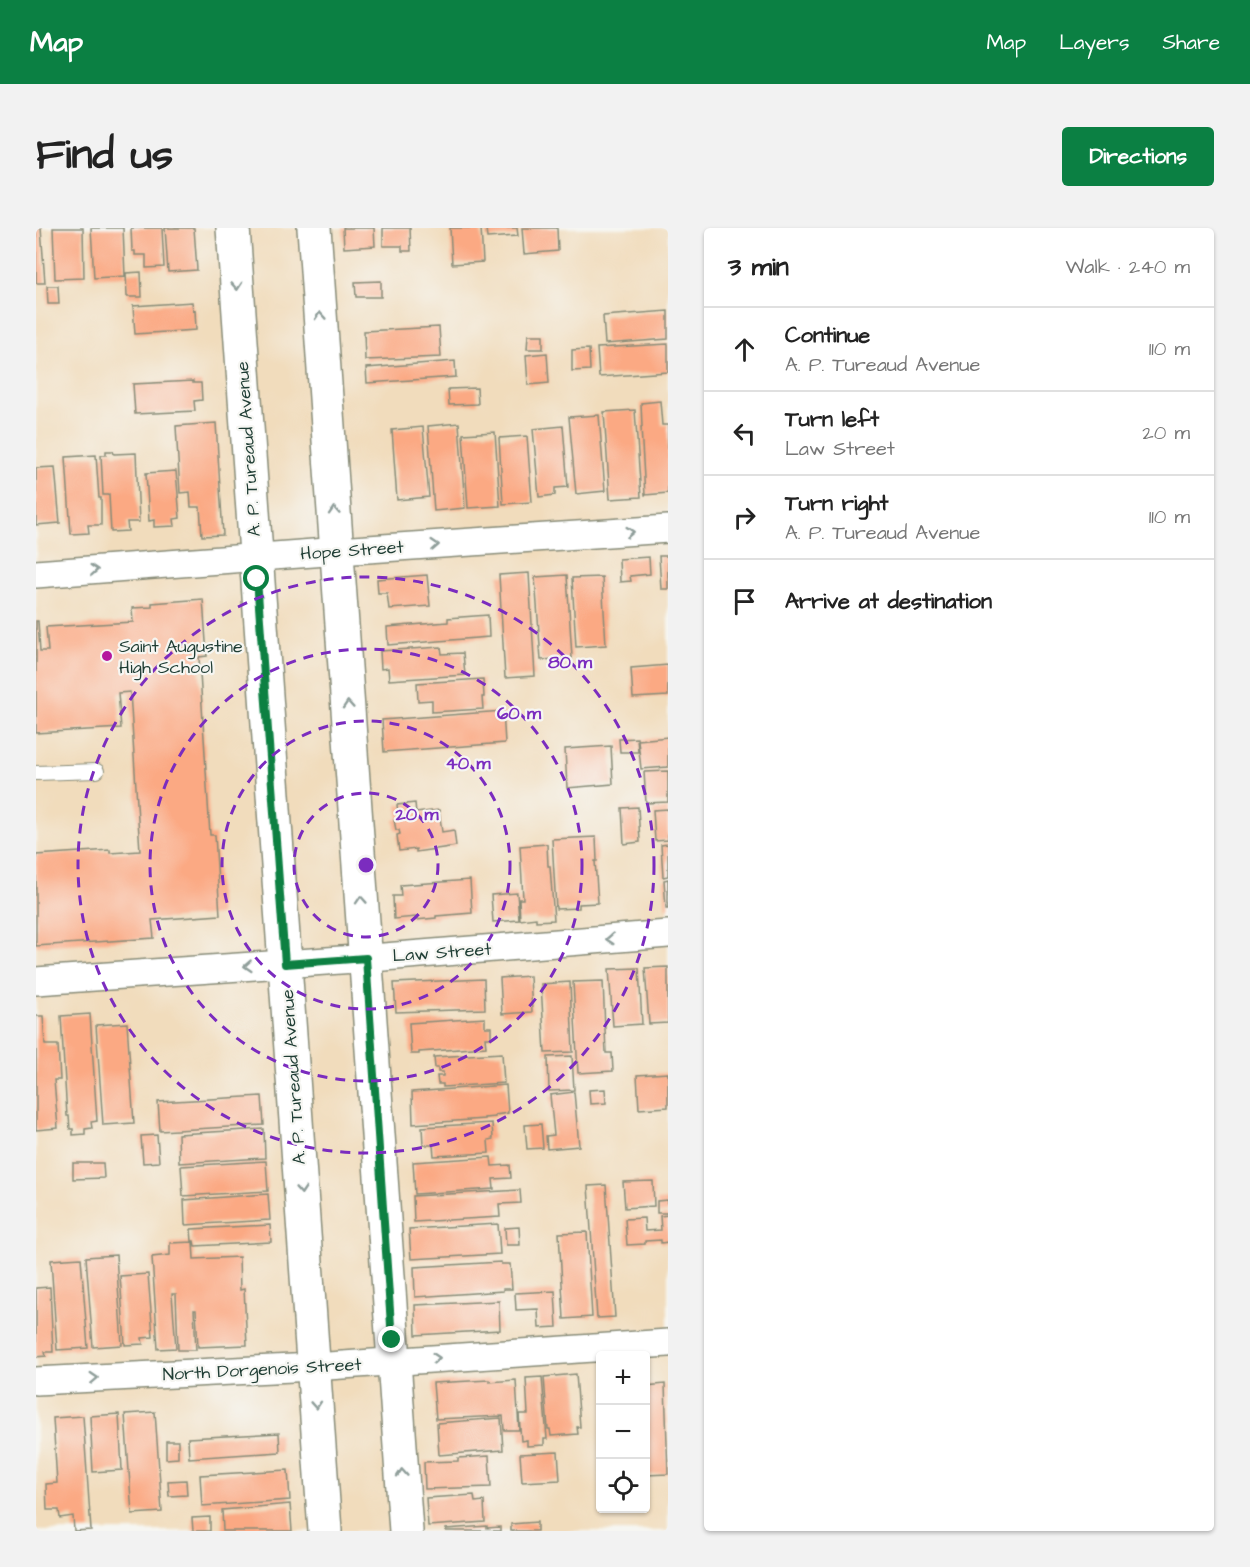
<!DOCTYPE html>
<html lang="en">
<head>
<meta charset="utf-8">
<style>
	body { margin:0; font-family:"Architects Daughter",sans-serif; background:#f2f2f2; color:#222 }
	.controls { position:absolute; right:18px; bottom:18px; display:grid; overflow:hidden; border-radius:6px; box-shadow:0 2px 4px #0004 }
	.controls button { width:54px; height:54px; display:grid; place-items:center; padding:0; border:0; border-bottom:2px solid #e0e0e0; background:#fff; color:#222; font:30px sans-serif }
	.stop { position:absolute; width:18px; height:18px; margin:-14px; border:4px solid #0b8043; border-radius:50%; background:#fff }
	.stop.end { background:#0b8043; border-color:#fff; box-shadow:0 2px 6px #0008 }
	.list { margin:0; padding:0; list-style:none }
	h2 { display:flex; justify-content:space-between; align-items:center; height:78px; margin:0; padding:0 24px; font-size:26px }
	h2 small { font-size:20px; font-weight:400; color:#767676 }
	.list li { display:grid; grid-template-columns:39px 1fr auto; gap:18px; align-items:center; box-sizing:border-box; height:84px; padding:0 24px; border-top:2px solid #e0e0e0 }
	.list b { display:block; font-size:22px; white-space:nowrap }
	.list p { margin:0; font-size:20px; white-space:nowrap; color:#767676 }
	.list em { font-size:20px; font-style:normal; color:#767676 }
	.icon { flex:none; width:33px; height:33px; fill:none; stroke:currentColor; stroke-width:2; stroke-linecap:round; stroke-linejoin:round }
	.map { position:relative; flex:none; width:632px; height:1303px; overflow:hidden; border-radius:6px }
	header { display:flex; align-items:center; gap:36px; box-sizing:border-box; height:84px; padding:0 30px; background:#0b8043; color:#fff }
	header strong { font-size:28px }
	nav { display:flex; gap:33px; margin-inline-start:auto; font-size:21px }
	.intro { display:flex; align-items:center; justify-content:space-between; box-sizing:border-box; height:144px; padding:0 36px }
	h1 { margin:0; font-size:42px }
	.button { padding:15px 27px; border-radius:6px; background:#0b8043; color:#fff; font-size:21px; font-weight:700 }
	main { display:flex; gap:36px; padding:0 36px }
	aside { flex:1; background:#fff; border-radius:6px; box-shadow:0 2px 4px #0004 }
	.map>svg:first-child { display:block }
	.building { fill:#fba983 }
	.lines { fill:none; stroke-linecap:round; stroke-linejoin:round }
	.service-casing { stroke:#888c78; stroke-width:16 }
	.minor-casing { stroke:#888c78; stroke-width:30 }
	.tertiary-casing { stroke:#888c78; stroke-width:36 }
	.service { stroke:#fff; stroke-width:14 }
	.minor { stroke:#fff; stroke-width:27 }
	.tertiary { stroke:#fff; stroke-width:33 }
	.oneway { stroke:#8f9e9a }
	.route { stroke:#0b8043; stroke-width:8 }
	.ring { fill:none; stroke:#7b2cbf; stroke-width:3; stroke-dasharray:10 8 }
	.poi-dot { fill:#b5179e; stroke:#f6f6f2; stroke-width:2 }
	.labels { text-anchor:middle; stroke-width:4.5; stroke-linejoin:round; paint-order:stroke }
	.street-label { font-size:18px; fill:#1f3d34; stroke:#f6f6f2 }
	.poi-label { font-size:18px; fill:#1f3d34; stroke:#f6f6f2; text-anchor:start }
	.centre { fill:#7b2cbf; stroke:#f6f6f2; stroke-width:3 }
	.ring-label { font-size:18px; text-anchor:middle; font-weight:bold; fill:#7b2cbf; stroke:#f6f6f2; stroke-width:4.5; stroke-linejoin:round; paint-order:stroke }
</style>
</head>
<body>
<header>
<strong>Map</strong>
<nav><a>Map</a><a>Layers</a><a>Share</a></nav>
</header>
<div class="intro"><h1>Find us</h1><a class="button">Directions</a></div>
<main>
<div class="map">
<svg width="632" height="1303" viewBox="0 0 632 1303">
	<rect width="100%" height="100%" fill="#f6f6f2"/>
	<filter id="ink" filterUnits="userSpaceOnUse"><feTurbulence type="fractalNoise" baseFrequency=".0167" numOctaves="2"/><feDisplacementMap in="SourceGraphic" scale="12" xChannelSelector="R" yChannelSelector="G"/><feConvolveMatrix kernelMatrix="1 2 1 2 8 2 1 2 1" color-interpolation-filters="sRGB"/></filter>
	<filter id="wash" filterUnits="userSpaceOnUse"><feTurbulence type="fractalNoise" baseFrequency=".008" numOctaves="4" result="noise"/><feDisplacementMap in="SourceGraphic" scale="24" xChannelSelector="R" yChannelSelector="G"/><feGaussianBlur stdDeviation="1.35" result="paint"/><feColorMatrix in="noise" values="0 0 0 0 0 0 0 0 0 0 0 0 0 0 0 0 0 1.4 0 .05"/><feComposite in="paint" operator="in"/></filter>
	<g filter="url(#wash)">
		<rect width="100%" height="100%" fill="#f1dcbc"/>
		<g id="blocks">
			<path class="building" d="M0 0H5L9 55H0Z
				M17 0H47L48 50 19 51Z
				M55 0H87L89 48 58 50Z
				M95 0H126L128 39 110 40V27H99V23H96Z
				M129 0H158L161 42 132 44Z
				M307 0H338L339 18 308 20Z
				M347 0H374L375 23H366V18H347Z
				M414 0H445L447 34 416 36Z
				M450 0H481L482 8 451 10Z
				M486 0H521L522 23 488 26Z
				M105 44 106 69H91L90 45Z
				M345 53V69H320L319 54Z
				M11 58H22L23 76H12Z
				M156 74 157 83 159 82 160 102 99 106 97 78Z
				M632 83V111L569 116 567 88Z
				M403 99 405 129 329 132 328 103Z
				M492 107H507V121H491Z
				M632 116V144L563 149 561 120Z
				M553 121 554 142 536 143V122Z
				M511 125 513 155 492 157 490 127Z
				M419 133 420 149 331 155 330 140Z
				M157 153V155H165L166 172 158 173 159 183 99 186 97 156Z
				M441 160 442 176 413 177 412 161Z
				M624 173 626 197H632V265L609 267 605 199H606L605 175Z
				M599 182 605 269 574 271 568 184Z
				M563 187 569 263 540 266 533 189Z
				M180 195 187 307 166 308 164 279H155L154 264 144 265 140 198Z
				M423 195 429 280 398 283 392 198Z
				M527 198 532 259 519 260V267L503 269 497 201Z
				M387 199 393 269 361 272 356 202Z
				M459 204 464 278 432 280 427 206Z
				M491 208 496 274 467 276 463 210Z
				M70 223H77L78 226 100 225 103 294H91L92 303 75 304 73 267H67L65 227H70Z
				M60 227 63 270H65V297H52L53 305 35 306 30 229Z
				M19 239 24 295 0 297V240Z
				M140 243 144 290 138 291 139 298 118 299V292L113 293 110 245Z
				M623 328H632V361H625Z
				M613 329 614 346 594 348 595 353 584 354 583 331Z
				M493 345 499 448 469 450 463 347Z
				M391 347 394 378 353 381 351 365H342L341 351Z
				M531 347 536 430 505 432 499 349Z
				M566 349 570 417 540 419 536 350Z
				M167 371 171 428 163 429 174 607H179L184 687 116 692 118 710 0 718V627L74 622V625L104 623 94 464 82 465 85 500 0 505V393H2L4 423H12L10 399 97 394 96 380 116 379V375Z
				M452 387 453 409 352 417 351 399 412 394V390Z
				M405 419 406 426 427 425 429 447 353 452 352 440 345 441 344 423Z
				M632 437V468L597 470 595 440Z
				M447 451 448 469H446L447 481 396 484V472L382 473 381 455Z
				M467 483 469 515 348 524 346 492Z
				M632 509V539L605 541 602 512Z
				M601 510 602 524H584L583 511Z
				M575 518 577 556 531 560 529 521Z
				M632 543V574L610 575 608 544Z
				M379 575 380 585 403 582 406 604 418 602 420 618 380 624V621L363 623 361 607 364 606 363 602H360L358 592 363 591 361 577Z
				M602 579 604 614 588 616 586 580Z
				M632 581V612L619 613 617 582Z
				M560 609 561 633H559L562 675 543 676V680L520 681 516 611Z
				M511 616 512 638H514L518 692 500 693V690L484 692 483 671H487L484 618Z
				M632 616V648L627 649 625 617Z
				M632 651V680H630L628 652Z
				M434 652 436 685 400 688V690L380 692V689L358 691 357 668H365L364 657Z
				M481 665 483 692 457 694 455 667Z
				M632 739V795L613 796 609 740Z
				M603 740 606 796 577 798 573 741Z
				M494 748 496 784 466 786 464 750Z
				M448 751 449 781 360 784 358 755Z
				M567 753 570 825H576L577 843 542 845 537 754Z
				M534 754 537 824 509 825 505 756Z
				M54 786 61 893 55 894 56 900 49 901V906L37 907V901H34L33 888H31L25 788Z
				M0 788H7L9 817H22L24 852H18L22 900 0 902Z
				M449 790V799H455V810H449L450 819 383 824V826H375L373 795Z
				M91 795 98 895 67 897 60 797Z
				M466 825 468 855 407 859V856H402L401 848H407V844H402V840H399L398 829Z
				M536 828 538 862 513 863 512 829Z
				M632 845V879L603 881 601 847Z
				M470 857 472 885 459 887V889L448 890V891L377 896 376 864Z
				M569 861 570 875 554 876 553 862Z
				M538 864 543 918 511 921 510 908 518 907 514 867Z
				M226 868 228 897 124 903 122 874Z
				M456 895 457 911 452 912 453 925 398 928 397 917H387L386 899Z
				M505 896 507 920 491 921 489 897Z
				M228 901 229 930 143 935 142 906Z
				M121 907 123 934 107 935 105 908Z
				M455 929 456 938 474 937 475 950 457 951 458 961 379 966 377 934Z
				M230 933 232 963 147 968 145 938Z
				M37 935H67L68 950 37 951Z
				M617 953 618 978 589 980 587 954Z
				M570 957 579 1089 561 1090 552 958Z
				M484 962 485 975 463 976 464 989 378 994 377 968Z
				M232 966 234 992 149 997 148 972Z
				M632 972V985H621V973Z
				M632 987V1014L625 1015V1012L609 1013V1016L591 1017 589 991 608 990 609 1003 625 1002 624 988Z
				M462 996 464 1026 375 1031 373 1001Z
				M234 997 235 1014 159 1018 158 1013H156L155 1001Z
				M483 999 484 1017H470L469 1000Z
				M551 1004 556 1089 528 1091 523 1005Z
				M157 1014 158 1031 203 1029 204 1062 208 1061 211 1117 162 1119 160 1082H158L160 1122H142L140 1066H136L140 1120 122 1121 116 1029 134 1027V1015Z
				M80 1027 86 1117 57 1119 50 1029Z
				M45 1030 52 1120 21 1122 15 1032Z
				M465 1034V1036H474L476 1061H467V1063L379 1069 378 1039Z
				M112 1046 117 1109 106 1110 107 1116 89 1117 84 1048Z
				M14 1059 17 1124H9L10 1128 0 1129V1060Z
				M519 1063 521 1099 503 1100 502 1081 480 1082 479 1065Z
				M463 1073 464 1102 380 1107 379 1077Z
				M540 1146 544 1199H541L542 1206 515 1208 514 1201H512L508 1149Z
				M506 1149 511 1211H508V1217L491 1218V1212L485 1213 483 1186H492L490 1150Z
				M453 1152V1154L480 1152 483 1202H468L467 1188 400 1191 397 1155Z
				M629 1156 632 1246 610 1247V1194H612L610 1158Z
				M119 1184 126 1284 96 1286 89 1186Z
				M83 1186 86 1242 57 1244 54 1188Z
				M47 1188 55 1302 38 1303 37 1288 24 1290 23 1282H11L10 1256 21 1255 17 1190Z
				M465 1190 467 1222 403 1227 401 1195Z
				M243 1205 244 1224 153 1230 152 1210Z
				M130 1213H142V1230L130 1231Z
				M522 1224 524 1252 486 1254 484 1226Z
				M453 1228 455 1259 389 1261 388 1234 422 1233V1230Z
				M252 1242 254 1272 166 1278 164 1247Z
				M150 1252 151 1267 133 1268 132 1253Z
				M438 1267 439 1274 448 1273 449 1294 392 1298 390 1270Z
				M254 1276 256 1303H187L186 1282Z
				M174 1289V1303H157L156 1290Z
				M501 1294V1303H475V1296Z
				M451 1298V1300L464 1299V1303H410V1301Z"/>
		</g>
	</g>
	<g filter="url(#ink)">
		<use href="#blocks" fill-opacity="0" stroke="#888c78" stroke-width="1.5"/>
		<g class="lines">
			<g class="service-casing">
				<path id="service" d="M0 545 61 543"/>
			</g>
			<g class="minor-casing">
				<path id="minor" d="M0 346 317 322 632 301
					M0 753 348 729 632 706
					M0 1153 277 1139 632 1115"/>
			</g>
			<g class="tertiary-casing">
				<path id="tertiary" d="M197 0 289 1303
					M278 0 370 1303"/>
			</g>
			<use href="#service" class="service"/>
			<use href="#minor" class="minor"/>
			<use href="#tertiary" class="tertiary"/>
		</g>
		<defs><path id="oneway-chevron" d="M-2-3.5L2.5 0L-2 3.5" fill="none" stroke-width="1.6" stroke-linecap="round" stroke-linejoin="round" transform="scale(1.5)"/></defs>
		<g class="oneway">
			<use href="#oneway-chevron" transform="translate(201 58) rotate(86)"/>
			<use href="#oneway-chevron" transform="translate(284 88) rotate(-94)"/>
			<use href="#oneway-chevron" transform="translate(298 283) rotate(-94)"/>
			<use href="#oneway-chevron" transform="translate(594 304) rotate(-4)"/>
			<use href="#oneway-chevron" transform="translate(399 317) rotate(-4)"/>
			<use href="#oneway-chevron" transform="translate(58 342) rotate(-4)"/>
			<use href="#oneway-chevron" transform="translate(312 477) rotate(-94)"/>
			<use href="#oneway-chevron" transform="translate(325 672) rotate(-94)"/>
			<use href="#oneway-chevron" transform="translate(574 711) rotate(176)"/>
			<use href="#oneway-chevron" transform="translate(212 738) rotate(176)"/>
			<use href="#oneway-chevron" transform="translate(265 962) rotate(86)"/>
			<use href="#oneway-chevron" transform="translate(400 1130) rotate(-4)"/>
			<use href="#oneway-chevron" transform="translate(58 1150) rotate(-3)"/>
			<use href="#oneway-chevron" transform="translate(280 1177) rotate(86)"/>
			<use href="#oneway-chevron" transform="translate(366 1245) rotate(-94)"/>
		</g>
	</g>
	<g class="lines" filter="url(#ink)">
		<path class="route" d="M221 351 249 736 330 730 356 1112"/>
	</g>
	<g class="ring">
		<circle cx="330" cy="637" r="72"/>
		<circle cx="330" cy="637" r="144"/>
		<circle cx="330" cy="637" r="216"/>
		<circle cx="330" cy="637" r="288"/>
	</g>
	<circle class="poi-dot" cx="71" cy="428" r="6"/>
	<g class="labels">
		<g class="street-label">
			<text transform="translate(212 221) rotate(-94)" y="6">A. P. Tureaud Avenue</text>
			<text transform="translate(316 322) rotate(-4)" y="6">Hope Street</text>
			<text transform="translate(406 724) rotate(-4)" y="6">Law Street</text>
			<text transform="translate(257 849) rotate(-94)" y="6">A. P. Tureaud Avenue</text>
			<text transform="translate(226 1141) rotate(-3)" y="6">North Dorgenois Street</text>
		</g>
		<g class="poi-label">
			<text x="83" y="424">Saint Augustine<tspan x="83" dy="21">High School</tspan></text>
		</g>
	</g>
	<circle cx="330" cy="637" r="9" class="centre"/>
	<g class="ring-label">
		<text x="534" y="440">80 m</text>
		<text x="483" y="491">60 m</text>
		<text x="432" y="541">40 m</text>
		<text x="381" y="592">20 m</text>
	</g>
</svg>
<div class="controls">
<button>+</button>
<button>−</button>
<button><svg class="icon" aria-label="locate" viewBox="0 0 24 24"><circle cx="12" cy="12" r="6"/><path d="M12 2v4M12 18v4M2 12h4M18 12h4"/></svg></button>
</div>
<div class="stop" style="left:221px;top:351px"></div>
<div class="stop end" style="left:356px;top:1112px"></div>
</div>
<aside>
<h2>3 min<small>Walk · 240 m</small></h2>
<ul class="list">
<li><svg class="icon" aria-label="ahead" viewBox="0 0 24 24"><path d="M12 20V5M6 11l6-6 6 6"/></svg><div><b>Continue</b><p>A. P. Tureaud Avenue</p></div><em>110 m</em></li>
<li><svg class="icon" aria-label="left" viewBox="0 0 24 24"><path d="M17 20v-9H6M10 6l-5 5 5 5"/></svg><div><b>Turn left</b><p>Law Street</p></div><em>20 m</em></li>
<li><svg class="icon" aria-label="right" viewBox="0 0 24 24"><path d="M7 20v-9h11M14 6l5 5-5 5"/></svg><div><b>Turn right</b><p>A. P. Tureaud Avenue</p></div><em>110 m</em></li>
<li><svg class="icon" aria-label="arrive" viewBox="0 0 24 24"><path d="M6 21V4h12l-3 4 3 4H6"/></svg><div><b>Arrive at destination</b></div></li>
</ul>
</aside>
</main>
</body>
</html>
